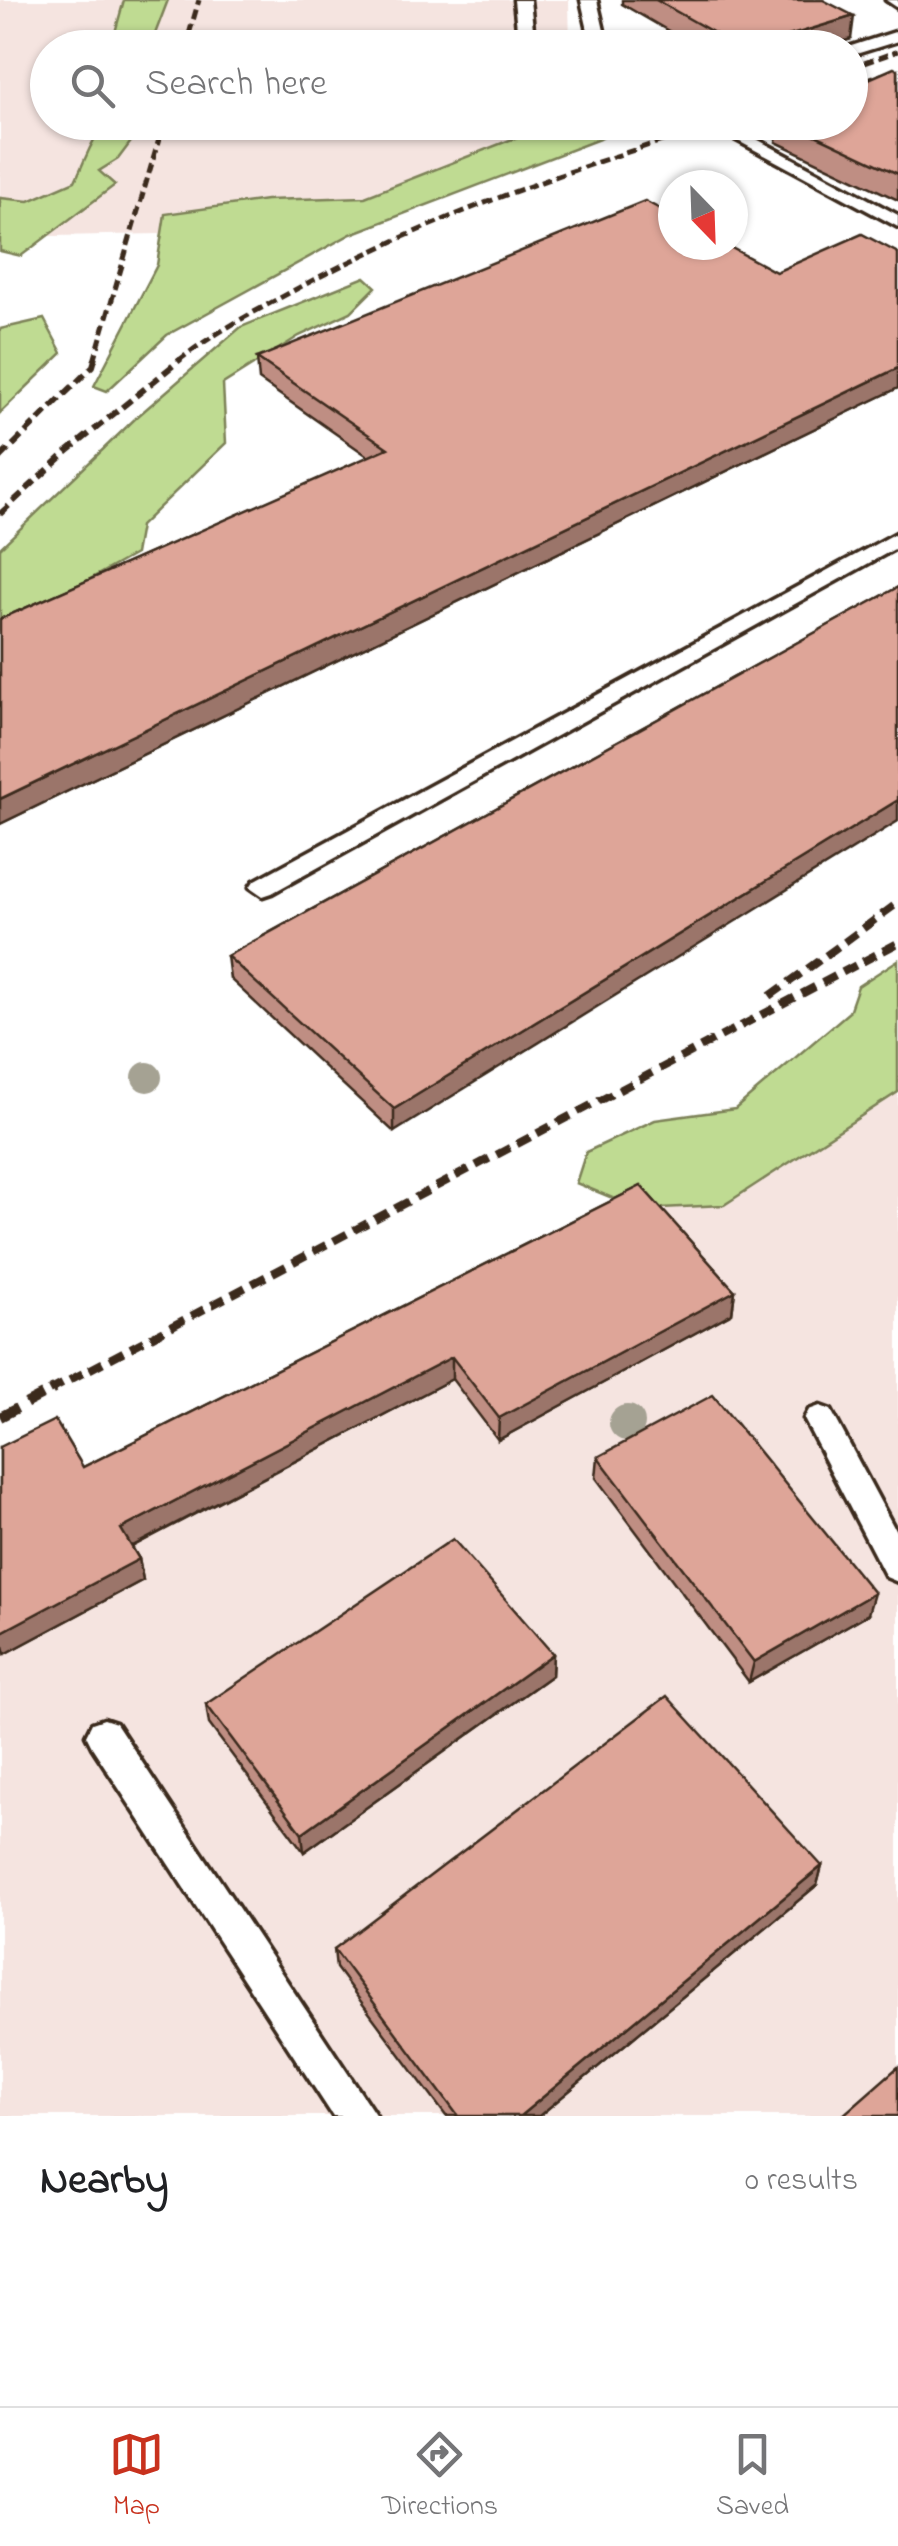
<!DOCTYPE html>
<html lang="en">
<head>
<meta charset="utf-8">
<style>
	body { margin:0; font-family:"Indie Flower",sans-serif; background:#f6f6f6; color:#202124 }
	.compass { position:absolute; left:658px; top:170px; width:90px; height:90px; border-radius:50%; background:#fff; box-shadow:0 2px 8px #0004; rotate:157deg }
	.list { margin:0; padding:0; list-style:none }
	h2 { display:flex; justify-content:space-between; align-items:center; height:130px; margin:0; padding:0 40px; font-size:42px }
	h2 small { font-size:32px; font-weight:400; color:#757577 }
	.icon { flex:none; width:55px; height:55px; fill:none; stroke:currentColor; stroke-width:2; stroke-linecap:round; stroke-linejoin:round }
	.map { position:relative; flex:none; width:898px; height:2116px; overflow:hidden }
	.search { position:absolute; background:#fff; box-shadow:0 2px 8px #0004; left:30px; right:30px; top:30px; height:110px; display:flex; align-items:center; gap:25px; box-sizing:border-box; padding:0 35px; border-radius:55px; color:#757577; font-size:38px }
	.sheet { height:290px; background:#fff }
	nav { display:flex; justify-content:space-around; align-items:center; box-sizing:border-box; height:140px; border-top:2px solid #e0e0e0; background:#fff; font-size:28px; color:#757577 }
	nav a { display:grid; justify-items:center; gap:5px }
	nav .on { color:#c8321e }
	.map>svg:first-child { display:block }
	.built { fill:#f5e4e0 }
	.green { fill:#bfdb92; stroke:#7d8258; stroke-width:2.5 }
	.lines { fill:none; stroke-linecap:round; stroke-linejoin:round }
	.service-casing { stroke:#3b2a1e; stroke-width:7 }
	.service { fill:#fff; fill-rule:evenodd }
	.rail-far3 { stroke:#3b2a1e; stroke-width:5; stroke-dasharray:10 5; stroke-linecap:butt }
	.rail-far2 { stroke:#3b2a1e; stroke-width:6; stroke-dasharray:12 6; stroke-linecap:butt }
	.rail-far1 { stroke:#3b2a1e; stroke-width:8; stroke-dasharray:15 8; stroke-linecap:butt }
	.rail { stroke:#3b2a1e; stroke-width:10; stroke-dasharray:19 10; stroke-linecap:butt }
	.tree { fill:#a5a293 }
	.wall { fill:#bf8e83; stroke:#3b2a1e; stroke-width:2.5 }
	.shaded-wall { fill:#9b746a; stroke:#3b2a1e; stroke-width:2.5 }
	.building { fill:#dea598; stroke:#3b2a1e; stroke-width:2.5 }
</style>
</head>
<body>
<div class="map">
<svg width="898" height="2116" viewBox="0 0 898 2116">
	<rect width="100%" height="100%" fill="#fff"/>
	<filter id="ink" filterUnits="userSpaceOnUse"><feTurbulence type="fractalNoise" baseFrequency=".01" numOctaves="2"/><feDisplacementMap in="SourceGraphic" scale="20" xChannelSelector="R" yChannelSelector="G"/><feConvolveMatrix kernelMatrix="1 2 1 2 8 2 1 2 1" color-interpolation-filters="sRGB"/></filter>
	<g filter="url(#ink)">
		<path class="built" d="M0 0H569L570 47 48 48V122L625 123 328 231 0 237Z
			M898 1092V2116H0V1471L87 1488 639 1209 725 1205Z"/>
		<path class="green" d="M124 0H168L150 47H111Z
			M105 122 145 123 118 159 99 171 115 185 21 256 0 251V198L29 201 75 181C86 159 90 142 105 122Z
			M598 126 602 138 351 234 167 335 107 391 94 386 157 265 165 214 266 200 365 197 520 136Z
			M365 277 376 287 351 312 299 336 223 384 226 443 140 526 135 554 0 629V548L138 416 241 327Z
			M44 319 62 353 0 413V329Z
			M898 960V1092L724 1205 639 1209 576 1183 586 1152 655 1120 735 1109 849 1012 858 986Z"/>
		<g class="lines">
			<g class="service-casing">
				<path id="service" d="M514 0H530L535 48H519Z
					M581 0H597L608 48H592Z
					M886 0H898V8Z
					M898 31V41L856 54 850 56V48H845Z
					M703 122H725L898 215V227Z
					M898 532V547L272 893 263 896 250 887 254 881Z
					M820 1406 831 1410 898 1535V1582L886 1577 804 1419 809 1410Z
					M104 1719 116 1723 376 2116H333L92 1747 86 1735 92 1723Z"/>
			</g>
			<use href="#service" class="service"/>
			<path class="rail-far3" d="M185 48 199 0
				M850 68 898 51
				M850 84 898 70
				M94 361 164 122
				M178 361C216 331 260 309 302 286 436 215 579 166 723 122"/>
			<path class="rail-far2" d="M0 458 93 366 95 359
				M0 514 67 452 181 359"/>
			<path class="rail-far1" d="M770 996 898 903
				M49 1391 898 943"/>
			<path class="rail" d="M0 1417 54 1389"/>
		</g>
		<g class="tree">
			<circle cx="147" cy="1077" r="15"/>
			<circle cx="627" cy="1423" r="18"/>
		</g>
		<path class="wall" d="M622 0H823L851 39 823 48H698L622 4Z
			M898 70V200L776 142 778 122H850Z
			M257 358 898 388 0 824V619L369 457 259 380Z
			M898 587 394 1132 230 979 227 956Z
			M641 1186 735 1291 732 1313 498 1440 452 1379 132 1547 139 1559 143 1580 5 1654 0 1645V1447L83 1467Z
			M598 1457 868 1614 749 1682 596 1478Z
			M553 1654 552 1675 304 1852 209 1724 206 1704Z
			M822 1866 817 1885 539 2116H446L336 1968 334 1949Z"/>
		<path class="shaded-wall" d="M854 16 851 39 823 48H749Z
			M898 368V388L0 824V799Z
			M898 800V821L394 1132V1109Z
			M735 1291 732 1313 498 1440 499 1418Z
			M452 1357V1379L125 1550 121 1529Z
			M139 1559 143 1580 5 1654 0 1633Z
			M874 1593 868 1614 749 1682 754 1662Z
			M553 1654 552 1675 304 1852 302 1833Z
			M822 1866 817 1885 539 2116H520Z"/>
		<path class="building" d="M656 0H823L854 16 749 48H741Z
			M894 68 898 70V174L788 122H850V87Z
			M645 201 673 216V245H726L776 272 862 234 898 253V368L0 799V619L388 448 257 358Z
			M898 587V800L394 1109 227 956Z
			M641 1186 735 1291 499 1418 452 1357 121 1529 139 1559 0 1633V1447L55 1420 83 1467Z
			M713 1395 874 1593 754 1662 598 1457Z
			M453 1539 553 1654 302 1833 206 1704Z
			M667 1696 822 1866 520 2116H458L334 1949Z
			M898 2067V2116H842Z"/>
	</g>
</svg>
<svg class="compass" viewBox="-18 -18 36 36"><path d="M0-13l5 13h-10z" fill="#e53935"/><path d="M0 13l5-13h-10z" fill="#757577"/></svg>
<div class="search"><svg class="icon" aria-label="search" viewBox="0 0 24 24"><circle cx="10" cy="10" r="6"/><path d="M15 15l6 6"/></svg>Search here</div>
</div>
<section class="sheet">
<h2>Nearby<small>0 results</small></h2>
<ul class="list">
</ul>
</section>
<nav>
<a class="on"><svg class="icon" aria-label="map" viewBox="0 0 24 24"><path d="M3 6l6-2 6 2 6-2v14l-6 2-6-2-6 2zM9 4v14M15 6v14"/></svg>Map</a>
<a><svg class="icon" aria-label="directions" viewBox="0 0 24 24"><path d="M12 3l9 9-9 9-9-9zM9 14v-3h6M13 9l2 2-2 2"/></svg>Directions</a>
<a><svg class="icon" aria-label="saved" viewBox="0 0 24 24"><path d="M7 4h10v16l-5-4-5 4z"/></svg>Saved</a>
</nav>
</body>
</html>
